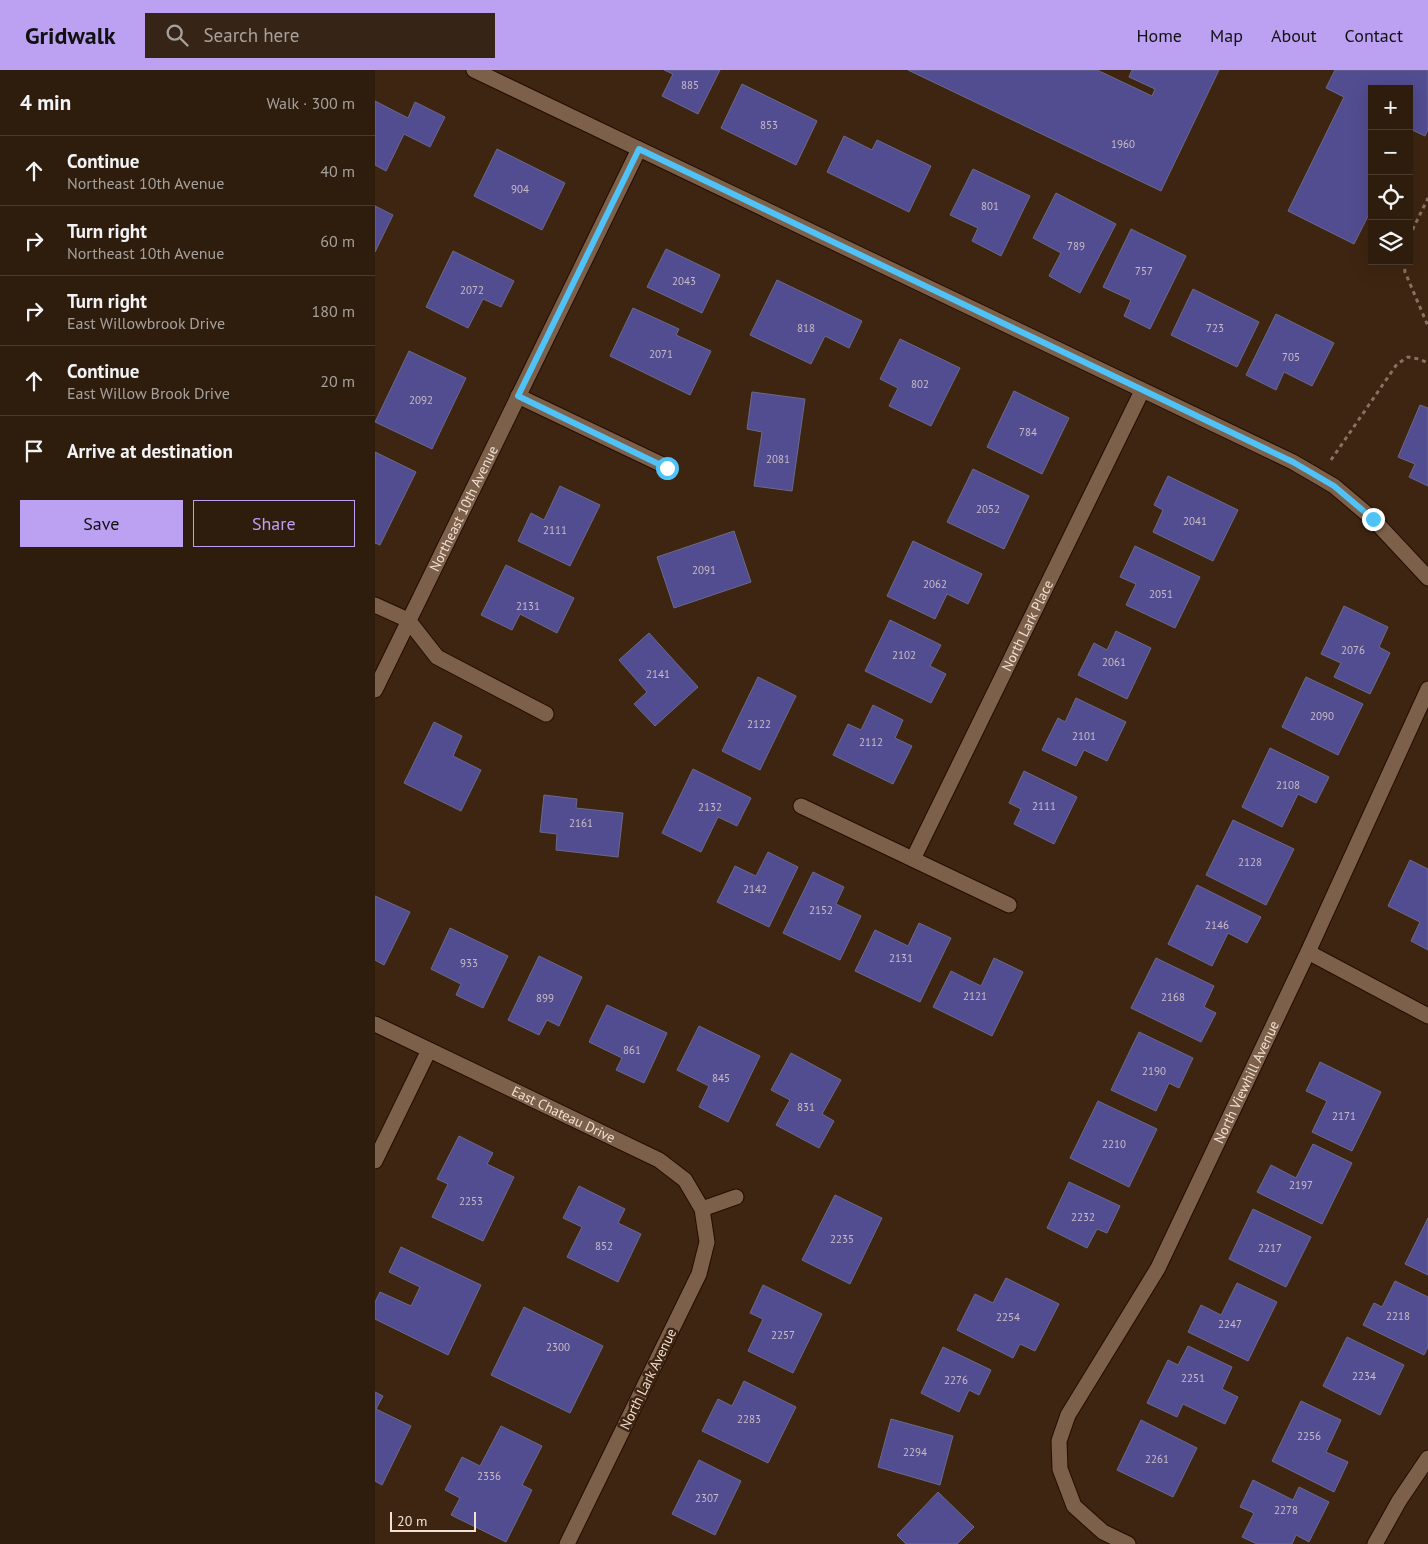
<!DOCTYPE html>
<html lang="en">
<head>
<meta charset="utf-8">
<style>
	body { margin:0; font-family:"PT Sans",sans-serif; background:#362516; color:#f1f3f6 }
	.controls { position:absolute; right:15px; top:15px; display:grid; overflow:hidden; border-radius:0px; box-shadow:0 5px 20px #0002 }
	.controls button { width:45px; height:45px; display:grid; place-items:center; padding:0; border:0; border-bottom:1px solid #493a2e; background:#2e1c0d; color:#f1f3f6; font:25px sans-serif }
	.scale { position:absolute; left:15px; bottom:12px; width:86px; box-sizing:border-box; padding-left:5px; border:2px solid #f1e0d4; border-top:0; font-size:14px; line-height:18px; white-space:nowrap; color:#f1e0d4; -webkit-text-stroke:4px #3e2511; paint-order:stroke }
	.stop { position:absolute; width:15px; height:15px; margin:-11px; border:4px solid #4fc3f7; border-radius:50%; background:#fff }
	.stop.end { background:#4fc3f7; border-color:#fff; box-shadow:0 1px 5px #0008 }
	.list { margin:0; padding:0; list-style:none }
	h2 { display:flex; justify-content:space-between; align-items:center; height:65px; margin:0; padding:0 20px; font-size:21px }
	h2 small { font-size:16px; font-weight:400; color:#a7a19d }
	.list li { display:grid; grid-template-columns:32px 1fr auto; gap:15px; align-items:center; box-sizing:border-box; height:70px; padding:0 20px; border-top:1px solid #493a2e }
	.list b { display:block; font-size:19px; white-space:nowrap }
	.list p { margin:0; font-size:16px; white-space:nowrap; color:#a7a19d }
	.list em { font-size:16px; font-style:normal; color:#a7a19d }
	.actions { display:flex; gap:10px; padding:15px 20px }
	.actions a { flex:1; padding:11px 0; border:1px solid #bca0f2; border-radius:0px; text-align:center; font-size:18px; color:#bca0f2 }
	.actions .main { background:#bca0f2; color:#111 }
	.icon { flex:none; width:28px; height:28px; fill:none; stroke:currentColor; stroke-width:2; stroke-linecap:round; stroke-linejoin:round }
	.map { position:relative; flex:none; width:1053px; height:1474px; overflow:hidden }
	header { display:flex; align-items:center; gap:30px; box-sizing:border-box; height:70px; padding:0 25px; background:#bca0f2; color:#111 }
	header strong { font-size:24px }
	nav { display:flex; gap:28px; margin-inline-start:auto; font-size:18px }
	.search { width:350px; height:45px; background:#362516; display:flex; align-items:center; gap:12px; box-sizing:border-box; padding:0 18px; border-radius:0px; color:#a7a19d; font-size:19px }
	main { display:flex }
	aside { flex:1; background:#2e1c0d }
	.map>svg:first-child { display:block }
	.building { fill:#524c91; stroke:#6a6a89 }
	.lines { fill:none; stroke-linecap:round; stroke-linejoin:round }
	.minor-casing { stroke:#240d00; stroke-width:17 }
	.path { stroke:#877160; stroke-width:3; stroke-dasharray:4 4; stroke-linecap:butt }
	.minor { stroke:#7d604a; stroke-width:15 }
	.route { stroke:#4fc3f7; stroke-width:6 }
	.labels { text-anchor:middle; stroke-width:5; stroke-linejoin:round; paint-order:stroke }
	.number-label { font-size:11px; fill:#c9bbc3 }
	.street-label { font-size:14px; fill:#f1e0d4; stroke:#3e2511 }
</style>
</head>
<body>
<header>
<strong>Gridwalk</strong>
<div class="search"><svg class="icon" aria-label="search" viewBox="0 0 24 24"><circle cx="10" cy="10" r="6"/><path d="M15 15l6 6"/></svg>Search here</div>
<nav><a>Home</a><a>Map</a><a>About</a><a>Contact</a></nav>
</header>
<main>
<aside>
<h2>4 min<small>Walk · 300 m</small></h2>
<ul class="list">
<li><svg class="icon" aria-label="ahead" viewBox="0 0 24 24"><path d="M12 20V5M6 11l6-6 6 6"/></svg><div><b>Continue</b><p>Northeast 10th Avenue</p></div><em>40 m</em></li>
<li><svg class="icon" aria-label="right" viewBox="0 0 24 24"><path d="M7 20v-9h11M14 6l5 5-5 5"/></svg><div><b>Turn right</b><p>Northeast 10th Avenue</p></div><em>60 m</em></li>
<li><svg class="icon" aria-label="right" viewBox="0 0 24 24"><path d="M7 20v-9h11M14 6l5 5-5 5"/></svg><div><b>Turn right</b><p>East Willowbrook Drive</p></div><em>180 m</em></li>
<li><svg class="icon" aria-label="ahead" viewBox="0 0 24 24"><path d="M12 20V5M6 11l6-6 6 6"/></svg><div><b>Continue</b><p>East Willow Brook Drive</p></div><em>20 m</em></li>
<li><svg class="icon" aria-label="arrive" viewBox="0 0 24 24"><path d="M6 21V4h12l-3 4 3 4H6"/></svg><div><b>Arrive at destination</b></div></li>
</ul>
<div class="actions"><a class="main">Save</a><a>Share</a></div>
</aside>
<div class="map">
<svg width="1053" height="1474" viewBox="0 0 1053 1474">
	<rect width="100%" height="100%" fill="#3e2511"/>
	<path class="building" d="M289 0H345L323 44 287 26 298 4Z
		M533 0H722L777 26 780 19 754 7 757 0H844L786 121Z
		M960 0H1053V60L1050 66 1035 59 1034 61V19H997V138L979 174 913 141 969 27 951 18Z
		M367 14 442 51 421 95 346 58Z
		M0 31 33 48 40 32 70 47 55 77 29 64 11 101 0 95Z
		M469 66 497 80 502 70 556 96 534 142 452 102Z
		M122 79 190 113 167 160 99 126Z
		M598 99 655 126 626 186 597 171 603 158 575 145Z
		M681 123 741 154 705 223 674 206 686 183 658 168Z
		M0 136 18 145 0 182Z
		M756 159 811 186 775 259 749 246 756 230 728 217Z
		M291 179 345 205 327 243 272 217Z
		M78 181 139 211 126 237 108 229 93 258 51 237Z
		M402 210 487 251 474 278 450 266 436 294 375 265Z
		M818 219 884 252 862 297 796 265Z
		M258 238 304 259 301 265 336 281 315 325 235 286Z
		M901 244 959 273 937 316 909 302 901 320 871 305Z
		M525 269 585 298 556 356 514 336 523 318 505 309Z
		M34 281 91 308 57 379 0 352Z
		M639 321 694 348 667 404 612 377Z
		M377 322 430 329 417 421 379 416 387 362 372 359Z
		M1045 335 1053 338V416L1034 407 1040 394 1023 387Z
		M0 382 41 402 5 475 0 473Z
		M598 399 654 426 629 479 572 452Z
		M793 406 863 440 838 491 778 462 788 440 779 435Z
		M185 416 225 435 195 496 143 471 156 443 169 450Z
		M359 461 376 512 299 538 282 487Z
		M538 471 607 504 593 534 572 524 560 549 512 526Z
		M760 476 825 507 800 558 751 535 761 514 745 507Z
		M131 495 199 528 182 563 145 544 137 560 106 545Z
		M969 536 1013 557 1004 577 1015 583 995 624 959 607 966 593 946 584Z
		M515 550 566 575 555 596 571 604 556 633 490 601Z
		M741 561 776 578 752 629 703 605 719 573 732 580Z
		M274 563 323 617 280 656 259 634 272 622 244 590Z
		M383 607 421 626 385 700 347 681Z
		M931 607 988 634 963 685 907 657Z
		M701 628 751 652 732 691 709 680 701 696 667 680 683 648 690 652Z
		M498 635 528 650 520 668 537 676 518 714 458 685 473 654 486 660Z
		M59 652 87 666 78 686 106 700 86 741 29 713Z
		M895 678 954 707 941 733 923 724 907 757 867 737Z
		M318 699 376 728 362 756 343 747 326 782 287 763Z
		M649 701 702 727 679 774 639 754 646 739 634 733Z
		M169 725 202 729 201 738 248 743 243 787 181 780 182 764 165 762Z
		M858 750 919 779 891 835 831 805Z
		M393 782 423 797 394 857 342 832 360 796 381 806Z
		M1035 790 1053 799V880L1036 871 1045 852 1013 836Z
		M438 802 469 817 461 834 486 846 465 890 408 863Z
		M822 815 886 847 872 873 853 863 837 896 793 874Z
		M0 826 35 842 9 895 0 890Z
		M544 853 576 868 545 932 480 901 500 860 533 876Z
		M75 858 133 886 108 938 81 925 86 914 56 899Z
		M164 886 207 907 184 956 172 950 164 965 133 950Z
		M619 888 648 902 617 966 558 937 576 901 606 916Z
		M781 888 839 916 829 937 841 943 826 972 756 938Z
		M232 935 292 963 269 1013 241 1000 247 988 214 972Z
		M324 956 385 986 353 1052 324 1037 334 1016 302 1000Z
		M764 962 818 988 804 1018 794 1013 781 1041 736 1020Z
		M416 983 466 1010 447 1044 459 1051 444 1078 401 1055 415 1030 396 1020Z
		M945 992 1006 1022 977 1081 937 1062 952 1031 931 1021Z
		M723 1031 782 1059 754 1117 695 1088Z
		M84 1066 118 1083 112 1094 139 1107 108 1171 57 1147 73 1114 62 1109Z
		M938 1074 977 1093 947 1154 882 1122 896 1095 921 1108Z
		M694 1112 745 1136 732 1163 722 1159 712 1178 672 1158Z
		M204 1116 250 1139 243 1153 266 1164 243 1212 192 1187 207 1157 188 1148Z
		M460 1125 507 1148 475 1214 427 1190Z
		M878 1139 936 1167 911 1217 854 1189Z
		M1053 1148V1205L1030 1194Z
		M26 1177 106 1215 73 1285 0 1249V1232L5 1222 36 1236 45 1217 14 1202Z
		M631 1208 684 1234 660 1281 645 1274 638 1288 582 1260 600 1224 618 1233Z
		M1020 1211 1053 1227V1277L1049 1285 988 1255 999 1233 1007 1237Z
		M862 1213 902 1232 873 1291 813 1262 826 1235 846 1245Z
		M388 1215 447 1244 418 1303 373 1281 388 1249 375 1243Z
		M149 1237 228 1276 195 1343 116 1305Z
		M972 1267 1029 1295 1005 1345 948 1316Z
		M813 1276 857 1297 847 1319 863 1327 850 1354 808 1334 802 1347 772 1333 793 1290 803 1295Z
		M568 1277 616 1300 604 1325 594 1320 584 1342 546 1323Z
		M369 1311 421 1337 393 1393 327 1361 343 1329 357 1336Z
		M0 1322 8 1326 1 1339 36 1356 7 1415 0 1411Z
		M926 1331 966 1350 951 1382 973 1392 959 1422 897 1391Z
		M516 1349 578 1366 565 1415 503 1397Z
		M766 1350 822 1378 798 1427 742 1400Z
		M126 1356 167 1376 147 1415 157 1420 131 1472 76 1445 85 1428 70 1420 87 1387 105 1396Z
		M324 1390 366 1411 340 1465 297 1444Z
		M878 1410 918 1430 924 1417 954 1432 934 1472 921 1465 917 1474H882L867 1467 879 1443 865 1437Z
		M563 1422 599 1457 582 1474H531L522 1465Z"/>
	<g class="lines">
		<g class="minor-casing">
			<g id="minor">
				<path d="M99 0 918 392 959 416 998 449 1053 508"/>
				<path d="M143 326 292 397"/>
				<path d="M0 535 33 550 62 587 171 644"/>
				<path id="s1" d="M0 620 264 79"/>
				<path d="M426 736 634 835"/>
				<path id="s2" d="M538 789 767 321"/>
				<path d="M933 882 1053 946"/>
				<path id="s3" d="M0 954 284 1090 310 1110 327 1139 332 1172 324 1204 192 1474"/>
				<path d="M0 1091 54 980"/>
				<path d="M327 1139 361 1127"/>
				<path id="s4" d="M753 1474 728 1462 699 1436 685 1399 684 1371 693 1345 783 1198 933 882 1053 619"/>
				<path d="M1000 1474 1024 1431 1053 1388"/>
			</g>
		</g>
		<path class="path" d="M1034 167 1053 128
			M1029 191 1030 202 1053 256
			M956 390 1022 294 1033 287 1044 289 1053 293"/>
		<use href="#minor" class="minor"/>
	</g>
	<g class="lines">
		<path class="route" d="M292 398 143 326 264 79 918 392 959 416 998 449"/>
	</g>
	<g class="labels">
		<g class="number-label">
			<text x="315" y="19">885</text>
			<text x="394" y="59">853</text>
			<text x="748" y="78">1960</text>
			<text x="145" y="123">904</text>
			<text x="615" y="140">801</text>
			<text x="701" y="180">789</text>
			<text x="769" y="205">757</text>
			<text x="309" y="215">2043</text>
			<text x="97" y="224">2072</text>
			<text x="431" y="262">818</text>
			<text x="840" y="262">723</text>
			<text x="286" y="288">2071</text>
			<text x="916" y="291">705</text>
			<text x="545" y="318">802</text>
			<text x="46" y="334">2092</text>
			<text x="653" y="366">784</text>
			<text x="403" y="393">2081</text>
			<text x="613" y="443">2052</text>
			<text x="820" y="455">2041</text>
			<text x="180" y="464">2111</text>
			<text x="329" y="504">2091</text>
			<text x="560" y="518">2062</text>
			<text x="786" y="528">2051</text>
			<text x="153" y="540">2131</text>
			<text x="978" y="584">2076</text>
			<text x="529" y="589">2102</text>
			<text x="739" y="596">2061</text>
			<text x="283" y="608">2141</text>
			<text x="947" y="650">2090</text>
			<text x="384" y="658">2122</text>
			<text x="709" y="670">2101</text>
			<text x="496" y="676">2112</text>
			<text x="913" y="719">2108</text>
			<text x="669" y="740">2111</text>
			<text x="335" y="741">2132</text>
			<text x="206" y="757">2161</text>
			<text x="875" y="796">2128</text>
			<text x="380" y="823">2142</text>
			<text x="446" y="844">2152</text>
			<text x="842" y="859">2146</text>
			<text x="526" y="892">2131</text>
			<text x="94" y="897">933</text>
			<text x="600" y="930">2121</text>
			<text x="798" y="931">2168</text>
			<text x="170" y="932">899</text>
			<text x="257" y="984">861</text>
			<text x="779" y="1005">2190</text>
			<text x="346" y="1012">845</text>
			<text x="431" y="1041">831</text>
			<text x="969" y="1050">2171</text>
			<text x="739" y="1078">2210</text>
			<text x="926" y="1119">2197</text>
			<text x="96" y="1135">2253</text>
			<text x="708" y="1151">2232</text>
			<text x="467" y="1173">2235</text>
			<text x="229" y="1180">852</text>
			<text x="895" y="1182">2217</text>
			<text x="1023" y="1250">2218</text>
			<text x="633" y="1251">2254</text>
			<text x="855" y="1258">2247</text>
			<text x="408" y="1269">2257</text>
			<text x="183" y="1281">2300</text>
			<text x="989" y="1310">2234</text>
			<text x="818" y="1312">2251</text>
			<text x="581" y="1314">2276</text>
			<text x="374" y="1353">2283</text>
			<text x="934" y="1370">2256</text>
			<text x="540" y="1386">2294</text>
			<text x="782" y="1393">2261</text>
			<text x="114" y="1410">2336</text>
			<text x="332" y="1432">2307</text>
			<text x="911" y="1444">2278</text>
		</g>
		<g class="street-label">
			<text dy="5" stroke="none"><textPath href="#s1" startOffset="202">Northeast 10th Avenue</textPath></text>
			<text dy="5" stroke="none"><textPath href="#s2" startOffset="260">North Lark Place</textPath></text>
			<text dy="5" stroke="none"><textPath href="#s4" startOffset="540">North Viewhill Avenue</textPath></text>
			<text dy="5" stroke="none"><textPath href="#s3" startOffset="209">East Chateau Drive</textPath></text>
			<text transform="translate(273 1309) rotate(-64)" y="5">North Lark Avenue</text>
		</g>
	</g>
</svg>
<div class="controls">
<button>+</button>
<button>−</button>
<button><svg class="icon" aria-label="locate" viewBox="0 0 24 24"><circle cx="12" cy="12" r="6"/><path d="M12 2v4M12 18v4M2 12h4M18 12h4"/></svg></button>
<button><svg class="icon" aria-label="layers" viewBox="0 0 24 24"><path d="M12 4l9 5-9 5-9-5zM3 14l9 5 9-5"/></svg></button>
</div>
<div class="scale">20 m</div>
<div class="stop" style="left:292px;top:398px"></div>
<div class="stop end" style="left:998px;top:449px"></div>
</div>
</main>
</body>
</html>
